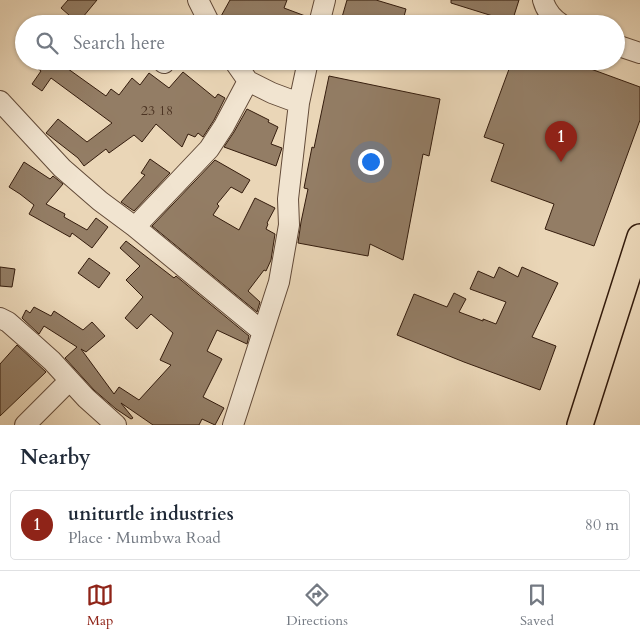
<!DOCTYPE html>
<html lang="en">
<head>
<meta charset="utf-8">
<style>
	body { margin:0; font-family:Cardo,serif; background:#f6f6f7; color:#1f2937 }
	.you { position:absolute; left:370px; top:161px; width:18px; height:18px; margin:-12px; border:4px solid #fff; border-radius:50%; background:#1a73e8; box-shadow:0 0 0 8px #1a73e833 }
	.badge { display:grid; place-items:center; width:32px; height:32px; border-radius:50%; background:#8f2418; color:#fff; font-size:16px; font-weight:700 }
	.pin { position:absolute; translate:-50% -41px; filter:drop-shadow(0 1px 2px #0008) }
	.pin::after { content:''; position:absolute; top:26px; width:18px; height:15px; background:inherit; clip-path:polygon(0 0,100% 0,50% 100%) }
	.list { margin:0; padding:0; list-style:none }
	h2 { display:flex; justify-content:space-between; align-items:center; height:65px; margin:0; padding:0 20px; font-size:21px }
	h2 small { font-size:16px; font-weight:400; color:#747a83 }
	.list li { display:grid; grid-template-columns:32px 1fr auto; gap:15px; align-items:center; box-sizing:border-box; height:70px; margin:0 10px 10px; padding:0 10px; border:1px solid #e0e1e3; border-radius:5px }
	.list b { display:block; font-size:19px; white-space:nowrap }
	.list p { margin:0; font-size:16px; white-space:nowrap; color:#747a83 }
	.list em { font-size:16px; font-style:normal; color:#747a83 }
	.icon { flex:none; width:28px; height:28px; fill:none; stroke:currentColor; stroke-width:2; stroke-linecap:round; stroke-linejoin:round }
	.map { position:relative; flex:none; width:640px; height:425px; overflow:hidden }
	.search { position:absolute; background:#fff; box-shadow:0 1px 4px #0004; left:15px; right:15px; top:15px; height:55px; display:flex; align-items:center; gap:12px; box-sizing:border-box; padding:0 18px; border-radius:28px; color:#747a83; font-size:19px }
	.sheet { height:145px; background:#fff }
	nav { display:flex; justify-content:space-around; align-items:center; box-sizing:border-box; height:70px; border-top:1px solid #e0e1e3; background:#fff; font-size:14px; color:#747a83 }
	nav a { display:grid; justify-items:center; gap:2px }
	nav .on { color:#8f2418 }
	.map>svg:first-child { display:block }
	.building { fill:#937d65; stroke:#341c0d }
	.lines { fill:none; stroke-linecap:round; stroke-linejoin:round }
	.minor-casing { stroke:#624a38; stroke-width:22 }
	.major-casing { stroke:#341c0d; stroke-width:28 }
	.minor { stroke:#f1e4d0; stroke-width:20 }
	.major { stroke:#ead6b7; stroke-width:25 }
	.labels { text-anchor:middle; stroke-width:5; stroke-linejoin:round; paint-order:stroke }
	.number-label { font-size:14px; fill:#4c3423 }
</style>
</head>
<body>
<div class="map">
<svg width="640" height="425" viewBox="0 0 640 425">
	<rect width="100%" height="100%" fill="#ead6b7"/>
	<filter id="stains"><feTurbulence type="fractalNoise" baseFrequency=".004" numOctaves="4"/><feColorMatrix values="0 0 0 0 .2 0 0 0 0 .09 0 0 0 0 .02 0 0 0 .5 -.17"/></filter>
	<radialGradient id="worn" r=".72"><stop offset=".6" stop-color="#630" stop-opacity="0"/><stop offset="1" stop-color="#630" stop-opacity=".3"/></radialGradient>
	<path class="building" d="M68 0H97L78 23 61 8Z
		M230 0H287L284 8 308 17 307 24H222L220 18Z
		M347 0H376L406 9 402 24H340Z
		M451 0H519L512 22 451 3Z
		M28 61H57L106 96 111 89 119 95 132 78 140 85 149 73 169 88 183 72 215 98 218 94 225 98 214 120 203 137 198 133 195 137 188 134 182 147 156 124 142 142 134 135 109 153 106 149 84 166 78 158 46 133 58 119 87 142 112 123 51 78 42 91 32 84 41 71Z
		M512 61H569L640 87V120L594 246 545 229 554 204 491 181 504 144 484 137Z
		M329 76 440 99 429 156 423 154 403 260 370 244 368 256 298 243 301 222 308 189 304 188 312 147 314 148Z
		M247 109 269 120 268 122 278 127 271 144 282 148 276 166 224 147 234 132Z
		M150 159 170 173 134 211 121 202 145 175 141 173Z
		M215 160 250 180 242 193 231 187 217 204 219 206 213 215 239 230 255 198 275 208 267 223 268 224 266 229 275 234 271 260 266 271 264 270 248 291 260 302 257 312 152 226Z
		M24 162 50 179 53 176 63 184 46 204 65 214 64 217 87 230 96 218 108 227 92 248 72 233 70 237 29 214 34 205 20 194 9 187Z
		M126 241 174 278 176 276 249 336 247 344 217 330 207 351 222 359 203 397 224 408 215 425 202 419 199 425H153L121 403 133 418 131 419 116 409 94 390 65 358 77 347 44 326 39 334 22 318 26 310 30 313 34 307 51 316 54 311 83 330 92 322 105 336 86 352 81 349 114 394 119 387 139 400 171 365 160 360 173 333 151 314 137 329 125 318 143 297 126 280 140 266 120 248Z
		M89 258 110 273 99 288 78 273Z
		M0 267 15 269 12 287 0 286Z
		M499 267 518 277 522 267 558 283 532 337 556 346 540 390 464 362 397 335 414 294 447 307 454 293 466 299 459 312 483 321V319L496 324 506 302 470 289 478 271 494 278Z
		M17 345 46 372 0 416V364Z"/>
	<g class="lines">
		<g class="minor-casing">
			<path id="minor" d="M198 0 210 24
				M543 0C546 11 552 18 561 24
				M319 24 325 0
				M616 45 640 53
				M234 61 248 81 272 93 299 103
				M164 63 165 61
				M0 101 62 168 100 201 135 227 263 332
				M135 227 209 149 224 126 248 81
				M0 318 8 322 32 343 52 361 86 398 116 425
				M25 425 69 381
				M233 425 279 282 289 225 288 199 299 103 308 61"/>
		</g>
		<g class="major-casing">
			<path id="major" d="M580 425 640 237"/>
		</g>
		<use href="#minor" class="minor"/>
		<use href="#major" class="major"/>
	</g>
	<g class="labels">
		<g class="number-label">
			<text x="157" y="115">23 18</text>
		</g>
	</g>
	<rect width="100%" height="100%" filter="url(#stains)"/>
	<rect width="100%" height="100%" fill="url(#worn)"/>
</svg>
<div class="you"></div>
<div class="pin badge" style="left:561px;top:162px">1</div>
<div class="search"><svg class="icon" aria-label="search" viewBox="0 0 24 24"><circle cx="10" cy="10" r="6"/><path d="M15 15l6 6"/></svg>Search here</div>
</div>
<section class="sheet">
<h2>Nearby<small></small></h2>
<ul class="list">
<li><span class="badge">1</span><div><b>uniturtle industries</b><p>Place · Mumbwa Road</p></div><em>80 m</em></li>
</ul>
</section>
<nav>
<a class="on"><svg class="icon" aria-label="map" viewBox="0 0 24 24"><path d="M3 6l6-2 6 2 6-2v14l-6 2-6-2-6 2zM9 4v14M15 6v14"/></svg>Map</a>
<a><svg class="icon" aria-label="directions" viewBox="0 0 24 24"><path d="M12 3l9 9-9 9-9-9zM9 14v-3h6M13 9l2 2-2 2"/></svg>Directions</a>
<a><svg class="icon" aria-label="saved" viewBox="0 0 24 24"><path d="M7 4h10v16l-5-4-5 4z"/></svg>Saved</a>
</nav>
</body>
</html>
